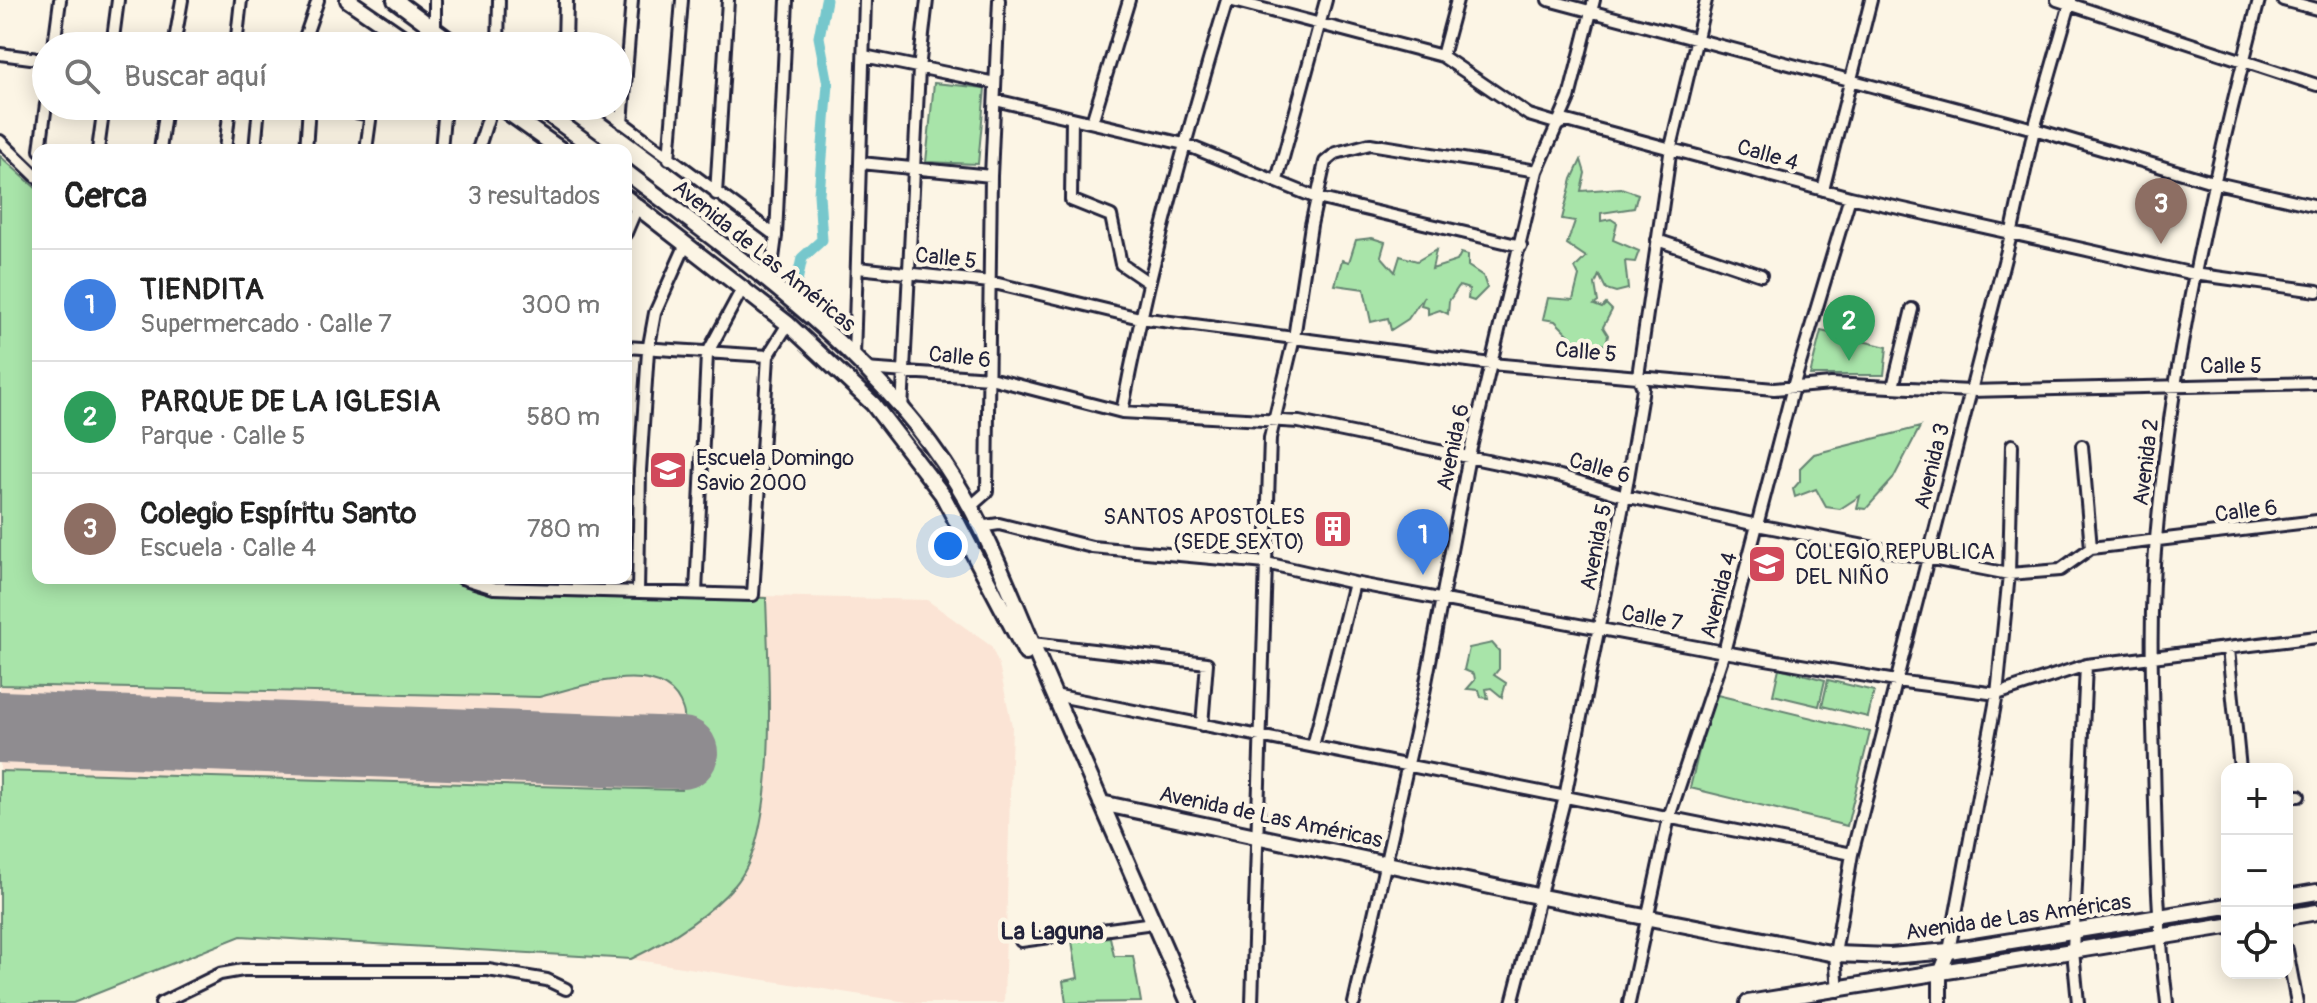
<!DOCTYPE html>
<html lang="es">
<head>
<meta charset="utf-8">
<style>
	body { margin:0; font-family:Pangolin,sans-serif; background:#f2f2f2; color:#222 }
	.controls { position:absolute; right:24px; bottom:24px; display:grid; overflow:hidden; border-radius:16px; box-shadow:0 4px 20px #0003 }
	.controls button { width:72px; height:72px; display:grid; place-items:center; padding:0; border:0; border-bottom:2px solid #e0e0e0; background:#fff; color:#222; font:40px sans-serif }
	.you { position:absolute; left:948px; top:546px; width:28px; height:28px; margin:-20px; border:6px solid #fff; border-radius:50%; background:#1a73e8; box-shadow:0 0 0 12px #1a73e833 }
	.badge { display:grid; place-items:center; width:52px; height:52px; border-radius:50%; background:#d1495b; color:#fff; font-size:26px; font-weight:700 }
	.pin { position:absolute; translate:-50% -66px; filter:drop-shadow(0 2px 4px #0008) }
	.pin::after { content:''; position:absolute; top:42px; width:28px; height:24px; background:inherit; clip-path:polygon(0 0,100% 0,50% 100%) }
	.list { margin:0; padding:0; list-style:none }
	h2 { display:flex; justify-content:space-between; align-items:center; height:104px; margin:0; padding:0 32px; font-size:34px }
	h2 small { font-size:26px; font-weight:400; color:#767676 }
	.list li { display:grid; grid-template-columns:52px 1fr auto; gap:24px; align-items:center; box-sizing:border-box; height:112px; padding:0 32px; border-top:2px solid #e0e0e0 }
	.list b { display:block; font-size:30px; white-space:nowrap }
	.list p { margin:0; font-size:26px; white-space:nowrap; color:#767676 }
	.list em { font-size:26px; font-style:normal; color:#767676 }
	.icon { flex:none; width:44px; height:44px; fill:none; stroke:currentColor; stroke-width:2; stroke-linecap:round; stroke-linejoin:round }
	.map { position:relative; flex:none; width:2317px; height:1003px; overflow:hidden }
	.search { position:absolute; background:#fff; box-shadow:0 4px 20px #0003; left:32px; top:32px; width:600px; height:88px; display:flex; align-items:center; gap:20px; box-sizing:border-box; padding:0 28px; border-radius:44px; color:#767676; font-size:30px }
	.panel { position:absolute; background:#fff; box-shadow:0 4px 20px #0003; left:32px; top:144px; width:600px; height:440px; border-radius:16px }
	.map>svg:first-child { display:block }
	.built { fill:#fbe4d5 }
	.green { fill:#a8e4a9; stroke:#658372; stroke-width:2 }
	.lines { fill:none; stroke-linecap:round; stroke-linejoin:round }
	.canal { stroke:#76c7cc; stroke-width:11 }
	.runway { stroke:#8f8c90; stroke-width:72 }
	.minor-casing { stroke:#22223b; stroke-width:16 }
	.tertiary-casing { stroke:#22223b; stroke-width:18 }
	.secondary-casing { stroke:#22223b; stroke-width:20 }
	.minor { stroke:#fcf5e5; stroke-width:10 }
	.tertiary { stroke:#fcf5e5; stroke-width:12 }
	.secondary { stroke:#fcf5e5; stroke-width:14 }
	.labels { text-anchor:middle; stroke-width:8; stroke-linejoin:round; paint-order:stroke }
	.street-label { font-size:22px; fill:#22223b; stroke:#fcf5e5 }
	.poi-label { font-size:22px; fill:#22223b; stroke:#fcf5e5; text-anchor:start }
	.neighbourhood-label { font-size:24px; font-weight:bold; fill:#22223b; stroke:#fcf5e5 }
</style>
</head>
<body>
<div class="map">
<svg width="2317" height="1003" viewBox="0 0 2317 1003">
	<rect width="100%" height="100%" fill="#fcf5e5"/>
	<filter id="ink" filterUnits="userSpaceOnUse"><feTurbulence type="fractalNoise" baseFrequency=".0125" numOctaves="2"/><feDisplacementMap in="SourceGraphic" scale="16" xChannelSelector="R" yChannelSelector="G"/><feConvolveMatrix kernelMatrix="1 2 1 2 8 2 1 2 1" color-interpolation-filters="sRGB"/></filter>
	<g filter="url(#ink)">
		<path class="built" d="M0 156 38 190V578L927 600 991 646 999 665 1012 726 1004 1003H913L631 959 241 936 73 1003H0Z"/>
		<path class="green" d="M934 83 985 88 978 164 926 162Z
			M0 156 38 190V578H460L479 588 766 598C768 667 781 832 735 885 708 916 668 941 631 959L241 936 73 1003H0V771L681 790C683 776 687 722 683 710 666 654 578 688 539 697L0 685Z
			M1581 160 1585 173 1581 191 1621 188 1638 194 1634 208 1601 213V221L1611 219 1617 223 1613 240 1639 251 1635 262 1625 261 1628 289 1616 292 1606 289 1599 275 1595 284 1598 302 1594 305 1602 308 1606 304 1612 310 1603 327 1608 335 1606 345 1574 340 1555 321 1543 319 1548 298 1573 300 1579 276 1575 268 1586 257 1567 244 1575 221 1562 219 1572 179Z
			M1372 238 1385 242 1381 256 1395 272 1400 256 1417 261 1436 250 1432 269 1457 261 1461 253 1468 255V266L1483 276 1487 288 1474 301 1468 299 1469 289 1459 286 1449 301 1448 314 1440 310 1428 314V307L1421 305 1424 296 1408 319 1391 330 1388 318 1371 322 1364 289 1335 285 1342 260 1349 262 1356 240Z
			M1821 331 1887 347 1884 375H1810Z
			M1920 427 1893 479 1866 509 1857 508 1860 496 1840 509 1826 507 1816 489 1795 497 1793 489 1800 481V468L1814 454Z
			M1492 643 1499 651V669L1494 675 1506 683 1502 697 1491 688 1486 689 1488 698 1481 697 1479 690 1467 689 1475 680 1474 674 1464 670 1469 648Z
			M1779 668 1825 680 1819 706 1773 695Z
			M1828 680 1874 691 1868 717 1822 706Z
			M1713 694 1870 732 1847 826 1690 788Z
			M1110 937 1114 956H1133L1141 1002 1066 1003 1063 981 1078 978 1072 941Z"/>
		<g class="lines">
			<path class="canal" d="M797 281 802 258 822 240 819 194 828 84 819 37 826 0"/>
			<path class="runway" d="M0 727 682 753"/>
			<g class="minor-casing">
				<path id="minor" d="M1229 0 1442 56 1529 115 1559 124 1567 121 1850 197 2194 274 2317 291
					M1548 0 2034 129 2216 183 2317 206
					M2057 0 2317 85
					M2283 0 2317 9
					M435 28V0
					M54 46 60 0
					M112 46 118 0
					M174 46 182 0
					M236 46 241 0
					M302 46 318 0
					M389 46 393 31
					M498 46 499 0
					M0 54 46 60
					M864 56 995 83
					M1442 56 1457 0
					M995 100 1184 144 1317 198 1521 246
					M325 106 370 115
					M600 106 776 236
					M1072 118 1071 200 1111 216 1121 264 1149 283
					M1092 122 1129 0
					M622 123 632 0
					M0 141 38 178
					M40 150 46 104
					M98 150 104 106
					M160 150 166 106
					M225 150 230 106
					M255 150 259 106
					M306 150 309 106
					M366 150 372 106
					M441 150 445 106
					M478 150 492 106
					M669 159 682 0
					M861 163 991 176
					M1277 180 1326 0
					M1823 190 1871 0
					M716 194 728 0
					M626 233 637 207
					M1657 240 1761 275
					M858 268 990 282 1140 318 1294 338 1491 364 1774 389 1831 384 1970 391 2317 383
					M770 282 776 236 787 0
					M626 347 768 356
					M854 357 865 0
					M865 369 990 378 1122 412 1299 422 1560 476 1625 496 1757 525 2009 574 2060 570 2091 548 2317 521
					M1893 387 1912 309
					M902 411 919 69 927 0
					M1122 412C1148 272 1186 136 1227 0
					M2082 446 2091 548
					M970 507 987 492 991 176 999 0
					M979 527 999 524 1092 547 1266 563 1354 583 1724 652 1896 681 1997 694 2086 665 2317 637
					M462 578 494 588 753 595 768 356 788 324
					M638 592 640 470 648 351 655 313 686 244
					M696 593 707 354 742 289
					M1032 643 1207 663 1202 725
					M2228 649 2240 769
					M1054 695 1852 854
					M1313 746 1354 583
					M2287 796H2299
					M1021 941 1146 924
					M2287 950 2297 1003
					M1949 951 1997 694 2009 574 2012 445
					M1838 991 1835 954 1852 854 2012 231 2034 129 2071 0
					M161 1003 220 974 243 970H488L547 980 566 989
					M1252 1003 1270 438 1294 338 1311 225 1325 162 1336 153 1370 144 1537 171
					M1354 1003 1424 693 1469 456 1537 171 1569 98 1594 0
					M1512 1003 1565 797 1625 496 1643 388 1638 376 1671 147 1706 0
					M1629 1003 1669 817 1724 652 1793 387 1850 197
					M2078 1003 2073 951 2086 665
					M2167 1003C2157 923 2156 843 2154 762 2152 688 2149 613 2156 539 2172 357 2213 177 2259 0"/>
			</g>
			<g class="tertiary-casing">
				<path id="tertiary" d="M565 46 566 0
					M563 124V106
					M1940 1003V973L1949 951"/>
			</g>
			<g class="secondary-casing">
				<path id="secondary" d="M348 0 415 46
					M395 0 457 46
					M499 106 561 150
					M537 106 597 150
					M626 172C745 263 876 352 956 482 992 540 1016 607 1043 669 1091 780 1140 892 1189 1003
					M626 198 788 324 873 404 942 494 1026 653
					M1101 803 1537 896 1835 954 1890 956 1949 951 2227 906
					M2287 897 2317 892
					M2287 917 2317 912
					M1748 1003 2227 926"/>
			</g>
			<use href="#minor" class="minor"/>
			<use href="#tertiary" class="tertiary"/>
			<use href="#secondary" class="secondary"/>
		</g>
	</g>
	<defs>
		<g id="school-square" transform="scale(2)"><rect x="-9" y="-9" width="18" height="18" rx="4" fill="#d1495b" stroke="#fcf5e5"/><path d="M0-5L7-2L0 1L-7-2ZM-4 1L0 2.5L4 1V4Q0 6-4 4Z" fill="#fff"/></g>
		<g id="building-square" transform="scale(2)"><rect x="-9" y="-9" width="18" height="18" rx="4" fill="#d1495b" stroke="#fcf5e5"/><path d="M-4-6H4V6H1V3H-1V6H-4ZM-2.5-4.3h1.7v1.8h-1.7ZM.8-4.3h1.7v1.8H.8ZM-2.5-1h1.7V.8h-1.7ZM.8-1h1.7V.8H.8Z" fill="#fff"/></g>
	</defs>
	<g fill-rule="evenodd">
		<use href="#school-square" x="668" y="470"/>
		<use href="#building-square" x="1333" y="529"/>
		<use href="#school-square" x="1767" y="564"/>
	</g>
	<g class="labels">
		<g class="street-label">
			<text transform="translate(1768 154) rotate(16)" y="8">Calle 4</text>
			<text transform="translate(765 255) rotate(39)" y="8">Avenida de Las Américas</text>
			<text transform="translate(946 257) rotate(6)" y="8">Calle 5</text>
			<text transform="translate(1586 351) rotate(5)" y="8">Calle 5</text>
			<text transform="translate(960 356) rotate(6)" y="8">Calle 6</text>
			<text x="2231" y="373">Calle 5</text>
			<text transform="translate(1452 447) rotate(-78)" y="8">Avenida 6</text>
			<text transform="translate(2145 462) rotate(-83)" y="8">Avenida 2</text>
			<text transform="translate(1931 466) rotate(-76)" y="8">Avenida 3</text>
			<text transform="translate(1600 467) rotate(16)" y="8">Calle 6</text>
			<text transform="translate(2246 510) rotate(-7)" y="8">Calle 6</text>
			<text transform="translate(1595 547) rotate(-79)" y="8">Avenida 5</text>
			<text transform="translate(1718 595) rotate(-75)" y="8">Avenida 4</text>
			<text transform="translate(1652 617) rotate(11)" y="8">Calle 7</text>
			<text transform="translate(1271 816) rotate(12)" y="8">Avenida de Las Américas</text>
			<text transform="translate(2018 916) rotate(-8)" y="8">Avenida de Las Américas</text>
		</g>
		<g class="poi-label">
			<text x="696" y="465">Escuela Domingo<tspan x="696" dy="25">Savio 2000</tspan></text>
			<text x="1305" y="524" text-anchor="end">SANTOS APOSTOLES<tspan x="1305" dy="25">(SEDE SEXTO)</tspan></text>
			<text x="1795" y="559">COLEGIO REPUBLICA<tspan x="1795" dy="25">DEL NIÑO</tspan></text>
		</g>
		<g class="neighbourhood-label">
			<text x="1052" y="939">La Laguna</text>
		</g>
	</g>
</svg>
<div class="controls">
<button>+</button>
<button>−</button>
<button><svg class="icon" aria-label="locate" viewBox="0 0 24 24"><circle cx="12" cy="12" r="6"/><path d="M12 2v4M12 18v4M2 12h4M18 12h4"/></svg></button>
</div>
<div class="you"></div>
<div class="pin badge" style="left:1423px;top:575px;background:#3f7fe0">1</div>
<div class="pin badge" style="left:1849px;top:361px;background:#2e9e5b">2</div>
<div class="pin badge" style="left:2161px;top:244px;background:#8d6e63">3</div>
<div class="search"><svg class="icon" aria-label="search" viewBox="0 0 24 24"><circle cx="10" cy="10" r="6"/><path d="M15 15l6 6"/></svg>Buscar aquí</div>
<section class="panel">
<h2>Cerca<small>3 resultados</small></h2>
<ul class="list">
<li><span class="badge" style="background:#3f7fe0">1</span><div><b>TIENDITA</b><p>Supermercado · Calle 7</p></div><em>300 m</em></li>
<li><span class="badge" style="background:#2e9e5b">2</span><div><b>PARQUE DE LA IGLESIA</b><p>Parque · Calle 5</p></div><em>580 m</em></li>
<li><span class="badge" style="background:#8d6e63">3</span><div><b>Colegio Espíritu Santo</b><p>Escuela · Calle 4</p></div><em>780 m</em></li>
</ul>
</section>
</div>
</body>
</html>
